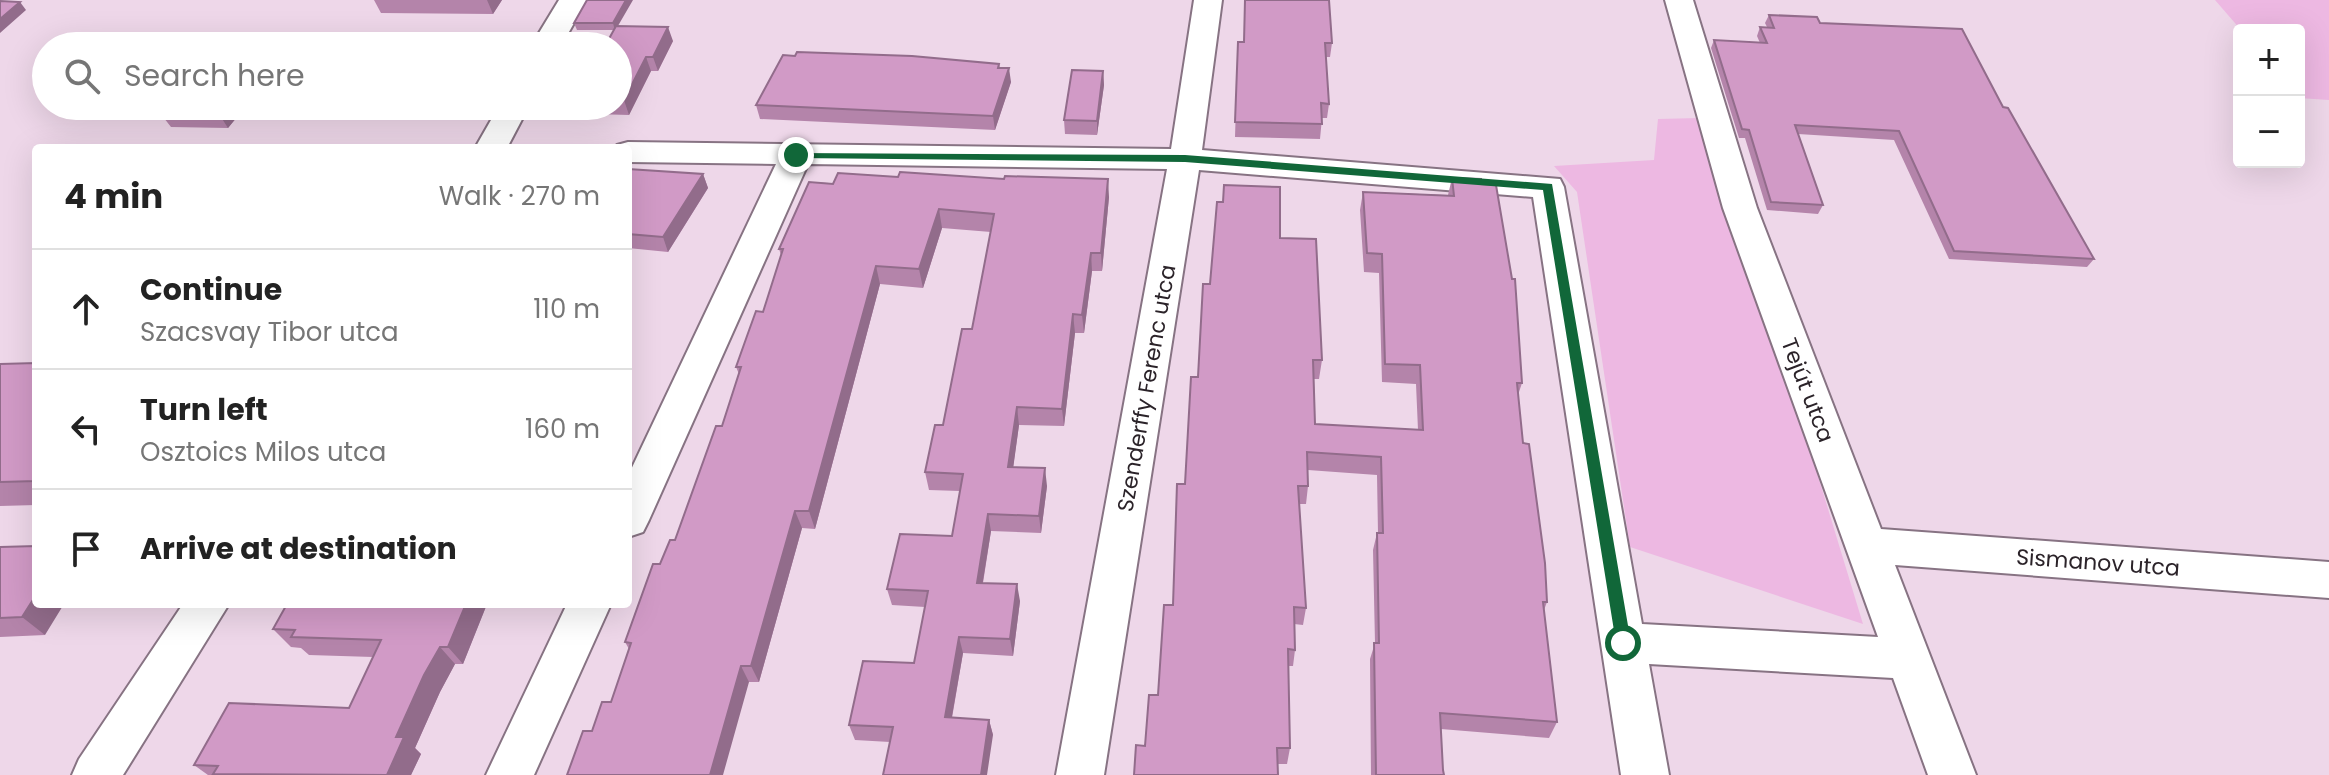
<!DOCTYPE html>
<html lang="en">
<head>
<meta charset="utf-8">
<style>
	body { margin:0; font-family:Poppins,sans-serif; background:#f2f2f2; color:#222 }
	.controls { position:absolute; right:24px; top:24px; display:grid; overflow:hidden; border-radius:8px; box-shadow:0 8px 32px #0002 }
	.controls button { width:72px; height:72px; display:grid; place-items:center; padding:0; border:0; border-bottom:2px solid #e0e0e0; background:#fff; color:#222; font:40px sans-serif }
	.stop { position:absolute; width:24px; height:24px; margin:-18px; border:6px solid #116739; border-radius:50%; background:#fff }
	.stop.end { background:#116739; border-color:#fff; box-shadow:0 2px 8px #0008 }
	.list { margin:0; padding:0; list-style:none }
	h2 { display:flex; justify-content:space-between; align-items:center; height:104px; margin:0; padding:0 32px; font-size:34px }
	h2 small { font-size:26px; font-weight:400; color:#767676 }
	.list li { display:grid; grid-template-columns:52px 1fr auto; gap:24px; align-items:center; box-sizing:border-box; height:120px; padding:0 32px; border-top:2px solid #e0e0e0 }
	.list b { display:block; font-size:30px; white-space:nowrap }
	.list p { margin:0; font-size:26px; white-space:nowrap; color:#767676 }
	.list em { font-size:26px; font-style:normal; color:#767676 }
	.icon { flex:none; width:44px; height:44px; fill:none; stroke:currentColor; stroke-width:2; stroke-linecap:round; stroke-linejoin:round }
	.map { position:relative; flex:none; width:2329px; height:775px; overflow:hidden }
	.search { position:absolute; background:#fff; box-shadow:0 8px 32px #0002; left:32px; top:32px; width:600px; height:88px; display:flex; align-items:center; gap:20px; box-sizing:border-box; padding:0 28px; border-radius:44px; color:#767676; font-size:30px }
	.panel { position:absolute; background:#fff; box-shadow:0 8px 32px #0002; left:32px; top:144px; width:600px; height:464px; border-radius:8px }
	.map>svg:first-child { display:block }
	.green { fill:#edb8e2 }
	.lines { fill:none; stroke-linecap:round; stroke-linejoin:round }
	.minor-casing { stroke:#877383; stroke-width:4 }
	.minor { fill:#fff; fill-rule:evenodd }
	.wall { fill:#b484aa }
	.shaded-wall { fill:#926c8b }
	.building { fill:#d19ac6; stroke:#926c8b; stroke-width:2 }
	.route { fill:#116739 }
	.labels { text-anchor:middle; stroke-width:6; stroke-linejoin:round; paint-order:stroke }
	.street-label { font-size:22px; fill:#2b2329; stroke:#fff }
</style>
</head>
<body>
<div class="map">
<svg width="2329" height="775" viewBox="0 0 2329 775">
	<rect width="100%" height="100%" fill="#eed7e9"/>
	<path class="green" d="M2215 0H2329V100L2299 98V30H2241Z
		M1699 118 1723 210 1776 338 1863 624 1630 547 1577 192 1554 166 1654 160 1658 119Z"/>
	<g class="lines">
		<g class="minor-casing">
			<path id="minor" d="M559 0H587L561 46H531Z
				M1194 0H1222L1202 150 1560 179 1564 187 1642 624 1878 637 1723 208 1665 0H1693L1757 208 1881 529 2329 562V598L1895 565 1976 775H1928L1893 678 1649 664 1669 775H1621L1533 197 1199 170 1104 775H1056L1167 169 808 164 649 520 643 532 628 537V476L776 164 628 162V148H615L617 145 628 142 1171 149Z
				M499 106H529L507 148H475Z
				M183 604H229L123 775H72L79 759Z
				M567 604H611L534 775H486Z"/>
		</g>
		<use href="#minor" class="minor"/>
	</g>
	<path class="wall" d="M374 0H502L493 14 381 13Z
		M587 0 618 26 673 41 658 71H651L629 115 594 114 591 106H618V46L614 30H577L574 23Z
		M1769 15 1820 23 2003 107 2094 259 2087 267 1949 259 1894 140 1798 134 1823 205 1818 214 1767 210 1745 138H1739L1711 48 1714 40 1760 43 1757 36 1760 27H1767L1765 23Z
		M1238 42 1332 43 1330 57H1326L1329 104 1327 118H1322L1320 139 1235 137Z
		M999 64 1000 68 1011 82 995 130 760 119 756 105Z
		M1103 71 1104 85 1097 135 1065 134 1064 120Z
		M166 106H246L228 128 171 127 160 113Z
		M628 169 703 174 708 188 668 252 628 248Z
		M1452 178 1522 383 1518 395 1523 443 1547 602 1544 610 1557 722 1549 738 1441 729 1443 770 1444 775H1371L1370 659 1375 643 1373 550 1377 533H1378L1377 475 1308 470V486L1306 504H1299L1306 608 1303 625 1294 624 1295 650 1293 666H1288L1290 748 1287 764H1277L1145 746 1158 695 1173 605 1185 484 1210 284 1280 238 1322 360 1319 379H1314L1315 424 1418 430 1416 384 1382 382 1379 273 1364 272 1360 210 1363 192 1448 195Z
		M809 182 1109 197 1102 271H1092L1084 333H1075L1064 426 1019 425 1013 467 1047 486 1041 533 991 531 983 583 1020 601 1013 656 963 653 952 718 989 720 993 735 890 742 855 740 849 725 914 663 925 607 892 605 887 589 952 536 960 491 929 490 925 472 943 425 972 329 991 232 942 228 923 288 880 284 815 529 802 528 759 682H749L592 731 611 702 629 649 625 642 660 564 675 540 722 426 739 374 736 367 763 312 781 255 779 249Z
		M36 363V505L0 506V364Z
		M0 547 45 635 0 637Z
		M487 604 463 664H455L440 692 415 748 421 754 411 775H208L194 765 349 708 373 657 309 655 301 648 291 647 273 629Z"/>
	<path class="shaded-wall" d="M487 0H502L493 14Z
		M626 0H633L615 31 613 23Z
		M20 2 26 10 0 33V19Z
		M668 27 673 41 658 71 653 57Z
		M646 57 651 71 629 115 624 100Z
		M1009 68 1011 82 995 130 993 116Z
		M1103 71 1104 85 1097 135V121Z
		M225 106H246L228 128 219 114Z
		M703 174 708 188 668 252 663 237Z
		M1108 179 1109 197 1102 271 1101 253Z
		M939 209 942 228 923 288 919 269Z
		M1091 253 1092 271 1084 333 1082 315Z
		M876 266 880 284 815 529 809 511Z
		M1073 314 1075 333 1064 426 1062 409Z
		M1017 407 1019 425 1011 484 1008 467Z
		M1045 468 1047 486 1041 533 1039 516Z
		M795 511 802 528 759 682 751 666Z
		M988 514 991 531 980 599 977 583Z
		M1017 584 1020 601 1013 656 1010 639Z
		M36 595V604H64L45 635 22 617Z
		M466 604H487L463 664 448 647Z
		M959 637 963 653 949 733 945 717Z
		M440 647 455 664 440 692 415 748 421 754 411 775H387L396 737 424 675Z
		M741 666 749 682 723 775H710Z
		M989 720 993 735 987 775H981Z"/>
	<path class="building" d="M587 0H626L613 23H574Z
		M1245 0H1329L1332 43H1325L1329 104 1321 103 1322 124 1235 122 1238 42H1244Z
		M0 1 20 2 0 19Z
		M1769 15 1817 17 1820 23 1962 29 2003 107 2008 108 2094 259 1954 251 1899 131 1795 125 1823 205 1771 202 1749 130 1742 129 1714 40 1767 43 1760 27 1774 28Z
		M616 26 668 27 653 57H646L624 100H618V46H605Z
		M797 52 912 56 999 64 998 68H1009L993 116 756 105 783 55 795 56Z
		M1072 70 1103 71 1097 121 1064 120Z
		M166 106H225L219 114 160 113Z
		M628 169 703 174 663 237 628 234Z
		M900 172 1004 179 1005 176 1108 179 1101 253H1091L1082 315 1073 314 1062 409 1017 407 1008 467 1045 468 1039 516 988 514 977 583 1017 584 1010 639 959 637 945 717 989 720 981 775H883L893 727 849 725 863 661 914 663 928 591 887 589 900 534 952 536 963 474 925 472 935 425H943L962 329H972L994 214 939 209 919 269 876 266 809 511H795L751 666H741L710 775H567L583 731H592L602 702H611L631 643 625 642 653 564H660L670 540H675L716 426H722L741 367H736L747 336 756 311 763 312 783 249H779L809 182 833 184 838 173 898 177Z
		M1452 178 1481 179V184L1496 185 1512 279H1515L1522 383H1517L1523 443 1529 444 1545 563 1547 602H1543L1557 722 1440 713 1443 770 1444 775H1376L1374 643H1379L1377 533H1383L1381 457 1307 452 1308 486H1298L1306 608 1294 607 1295 650 1288 649 1290 748H1277L1278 775H1134L1136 745 1145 746 1149 695H1158L1164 605H1173L1177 484H1185L1191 377H1198L1203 284H1210L1217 202H1223L1224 185 1280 187V238L1316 239 1322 360H1313L1315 424 1423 430 1420 365 1385 364 1382 254 1367 253 1363 192 1454 196Z
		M36 363V481L0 482V364Z
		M36 546V595L22 617 0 618V547Z
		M287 604H466L448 647H440L424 675 396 737H404L387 775 213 774 218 766 194 765 229 703 349 708 381 640 291 637 295 630 273 629Z"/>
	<path class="route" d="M792 153 1185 155 1552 184 1631 643 1629 648 1623 650 1616 643 1543 190 1185 162 796 158Z"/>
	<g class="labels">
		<g class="street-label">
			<text transform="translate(1146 388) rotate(-80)" y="8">Szenderffy Ferenc utca</text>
			<text transform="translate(1808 390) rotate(69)" y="8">Tejút utca</text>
			<text transform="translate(2098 562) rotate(4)" y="8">Sismanov utca</text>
		</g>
	</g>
</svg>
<div class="controls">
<button>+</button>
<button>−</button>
</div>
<div class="stop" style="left:1623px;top:643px"></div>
<div class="stop end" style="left:796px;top:155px"></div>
<div class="search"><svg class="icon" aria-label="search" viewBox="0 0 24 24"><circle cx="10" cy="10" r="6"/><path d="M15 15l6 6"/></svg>Search here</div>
<section class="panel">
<h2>4 min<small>Walk · 270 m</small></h2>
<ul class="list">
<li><svg class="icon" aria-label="ahead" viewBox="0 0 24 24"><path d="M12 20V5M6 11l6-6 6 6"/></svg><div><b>Continue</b><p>Szacsvay Tibor utca</p></div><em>110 m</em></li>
<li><svg class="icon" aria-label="left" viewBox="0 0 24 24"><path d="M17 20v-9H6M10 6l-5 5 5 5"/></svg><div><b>Turn left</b><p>Osztoics Milos utca</p></div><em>160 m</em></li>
<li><svg class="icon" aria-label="arrive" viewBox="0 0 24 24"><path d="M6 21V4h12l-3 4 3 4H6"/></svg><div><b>Arrive at destination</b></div></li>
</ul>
</section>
</div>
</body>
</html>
